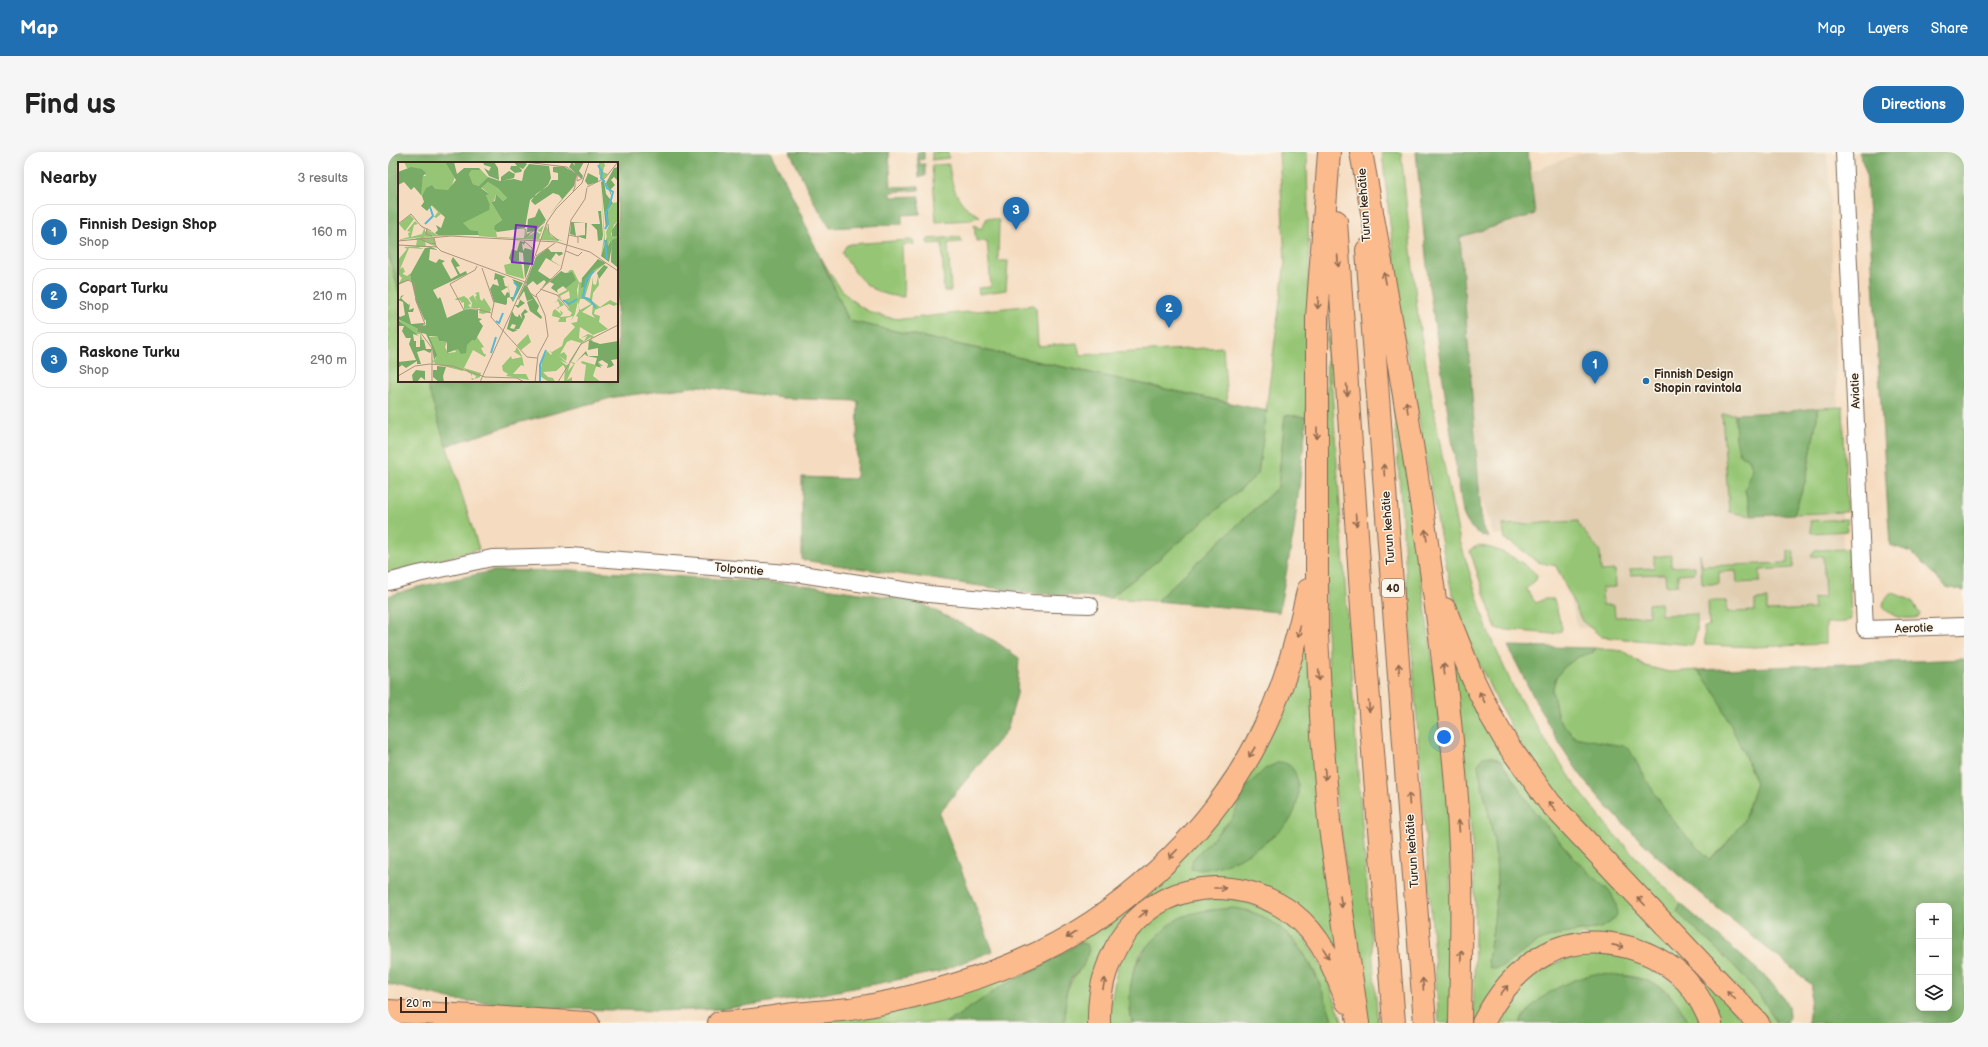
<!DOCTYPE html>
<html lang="en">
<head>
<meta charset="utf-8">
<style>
	body { margin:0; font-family:"Balsamiq Sans",sans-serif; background:#f6f6f6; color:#222 }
	.controls { position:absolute; right:12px; bottom:12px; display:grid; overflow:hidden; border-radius:8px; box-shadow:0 2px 10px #0003 }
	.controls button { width:36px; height:36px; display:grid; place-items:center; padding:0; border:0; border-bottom:1px solid #e0e0e0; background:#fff; color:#222; font:20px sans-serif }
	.scale { position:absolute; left:12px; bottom:10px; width:47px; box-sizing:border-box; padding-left:4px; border:2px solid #3b2a1e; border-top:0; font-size:11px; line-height:14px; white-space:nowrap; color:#3b2a1e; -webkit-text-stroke:3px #fbf7ec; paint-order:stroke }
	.you { position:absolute; left:1056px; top:585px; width:14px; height:14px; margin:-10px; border:3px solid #fff; border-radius:50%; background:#1a73e8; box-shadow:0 0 0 6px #1a73e833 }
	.badge { display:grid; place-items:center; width:26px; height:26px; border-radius:50%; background:#1f6fb2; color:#fff; font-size:13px; font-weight:700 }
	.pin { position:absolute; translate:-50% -33px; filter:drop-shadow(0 1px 2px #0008) }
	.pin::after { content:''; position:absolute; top:21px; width:14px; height:12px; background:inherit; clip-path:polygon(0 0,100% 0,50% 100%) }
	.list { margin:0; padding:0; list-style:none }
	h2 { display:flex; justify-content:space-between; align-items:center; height:52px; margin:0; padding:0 16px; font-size:17px }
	h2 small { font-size:13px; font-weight:400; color:#767676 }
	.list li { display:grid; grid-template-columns:26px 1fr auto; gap:12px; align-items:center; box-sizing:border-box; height:56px; margin:0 8px 8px; padding:0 8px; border:1px solid #e0e0e0; border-radius:16px }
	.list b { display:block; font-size:15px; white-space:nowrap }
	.list p { margin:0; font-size:13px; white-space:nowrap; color:#767676 }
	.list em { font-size:13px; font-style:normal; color:#767676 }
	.icon { flex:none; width:22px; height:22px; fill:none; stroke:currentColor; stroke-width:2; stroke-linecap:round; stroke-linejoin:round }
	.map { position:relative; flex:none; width:1576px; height:871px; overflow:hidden; border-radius:16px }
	header { display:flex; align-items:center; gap:24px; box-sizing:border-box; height:56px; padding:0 20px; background:#1f6fb2; color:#fff }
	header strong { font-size:19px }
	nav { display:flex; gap:22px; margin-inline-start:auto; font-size:14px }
	.intro { display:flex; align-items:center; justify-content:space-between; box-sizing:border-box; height:96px; padding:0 24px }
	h1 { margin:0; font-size:28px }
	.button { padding:10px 18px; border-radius:16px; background:#1f6fb2; color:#fff; font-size:14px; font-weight:700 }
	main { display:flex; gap:24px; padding:0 24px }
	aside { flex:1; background:#fff; border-radius:16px; box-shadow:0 2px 10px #0003 }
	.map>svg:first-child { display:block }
	.built { fill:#e1ceb1 }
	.green { fill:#96c675; stroke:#68784a; fill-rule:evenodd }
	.forest { fill:#78ab66; stroke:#5a6a42; fill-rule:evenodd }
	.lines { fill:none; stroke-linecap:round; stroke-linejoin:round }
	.minor-casing { stroke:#7c6857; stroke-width:18 }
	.highway-casing { stroke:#7c6857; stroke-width:24 }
	.minor { stroke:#fff; stroke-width:16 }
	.highway { stroke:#fbbb8d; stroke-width:22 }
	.oneway { stroke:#916b50 }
	.poi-dot { fill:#1f6fb2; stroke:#fbf7ec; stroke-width:1.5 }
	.labels { text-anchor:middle; stroke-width:3; stroke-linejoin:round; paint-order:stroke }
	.shield { fill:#fbf7ec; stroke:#75685c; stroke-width:1 }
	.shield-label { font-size:11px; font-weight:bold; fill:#3b2a1e }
	.street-label { font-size:12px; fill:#3b2a1e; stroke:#fbf7ec }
	.poi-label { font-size:12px; font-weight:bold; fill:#3b2a1e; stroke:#fbf7ec; text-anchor:start }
	.inset-river { fill:none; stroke:#55b8d4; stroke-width:2 }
	.inset-road { fill:none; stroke:#ab957f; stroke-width:1 }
	.view { fill:#7b2cbf; fill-opacity:0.15; stroke:#7b2cbf; stroke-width:2 }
	.inset-edge { fill:none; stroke:#3b2a1e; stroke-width:2 }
</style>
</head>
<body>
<header>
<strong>Map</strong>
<nav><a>Map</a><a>Layers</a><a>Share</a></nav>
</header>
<div class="intro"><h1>Find us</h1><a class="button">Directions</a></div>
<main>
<aside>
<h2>Nearby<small>3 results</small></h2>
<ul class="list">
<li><span class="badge">1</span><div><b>Finnish Design Shop</b><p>Shop</p></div><em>160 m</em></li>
<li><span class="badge">2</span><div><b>Copart Turku</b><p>Shop</p></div><em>210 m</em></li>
<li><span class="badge">3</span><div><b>Raskone Turku</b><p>Shop</p></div><em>290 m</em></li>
</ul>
</aside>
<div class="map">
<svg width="1576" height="871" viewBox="0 0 1576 871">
	<rect width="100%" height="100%" fill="#fbf7ec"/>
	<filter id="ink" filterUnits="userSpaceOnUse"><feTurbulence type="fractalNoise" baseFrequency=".025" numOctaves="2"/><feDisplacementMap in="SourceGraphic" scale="8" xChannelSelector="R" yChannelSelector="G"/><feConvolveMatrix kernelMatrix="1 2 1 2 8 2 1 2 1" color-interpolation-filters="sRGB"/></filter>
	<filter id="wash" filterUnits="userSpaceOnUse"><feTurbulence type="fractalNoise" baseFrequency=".012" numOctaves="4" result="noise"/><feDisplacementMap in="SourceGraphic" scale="16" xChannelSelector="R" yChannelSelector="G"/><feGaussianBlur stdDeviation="0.9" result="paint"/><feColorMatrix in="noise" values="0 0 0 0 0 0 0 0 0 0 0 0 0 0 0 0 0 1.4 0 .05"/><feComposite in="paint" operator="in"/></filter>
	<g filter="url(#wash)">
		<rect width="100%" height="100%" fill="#f5dcc0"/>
		<path class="built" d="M1196 0H1439L1441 26 1458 466 1190 476 1163 381 1105 383 1086 322 1055 52Z"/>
		<path class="green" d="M544 0H560L561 6 544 8Z
			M891 0H919L921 110 919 265 897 263 890 335 768 449 721 446 758 418 870 322 897 109Z
			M994 0H1013L1030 166 1054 303 1072 389 1100 480 1127 539 1155 585 1191 638 1223 679 1293 752 1289 760C1320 790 1372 832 1388 871H1383L1280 765 1169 643 1133 593 1104 539 1082 492 1063 436 1054 393 1037 302 1013 169Z
			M561 12C563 35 570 54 592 64L583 68 548 70 544 13Z
			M599 66 611 68 610 109H620L618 138 591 142 590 136 603 135 599 89H588L586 73 593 77Z
			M571 85 574 90 560 91 563 139H556L554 91 540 92 539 89 540 87Z
			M522 88 526 90V92L514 93 516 145C482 143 471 128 454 101L458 94 462 92Z
			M0 100 11 140V229H38L91 397 0 423Z
			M433 105C452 141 471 165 515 167L645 153 648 156 650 194 689 191 692 203 835 195 839 250 461 169Z
			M939 164 970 621 990 871H979L945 624 938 453Z
			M1002 201 1059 615 1066 871H1051Z
			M1455 255 1459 360 1406 362 1418 327 1429 266V256Z
			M1334 262H1347L1348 287 1361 307 1365 317 1357 338 1364 364 1341 360Z
			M1459 367 1460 379 1423 381 1422 369Z
			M1190 369 1191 373 1212 400 1213 419 1227 418 1228 435 1214 436 1215 453H1226L1227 465 1261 464V452L1273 451V463L1309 462V478L1305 493 1214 485 1194 469 1168 414 1150 410 1126 392 1117 388 1115 373Z
			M1090 394C1111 395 1134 409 1149 423L1148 428 1138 437 1148 451 1156 447H1166L1174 476 1173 479 1165 482 1108 477 1082 399 1083 397Z
			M1460 397 1463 467 1457 470 1438 471V492L1367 495 1317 493 1316 475 1321 474 1320 449H1338L1339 460 1367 459V448L1379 447V459L1426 457 1425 446 1437 445 1435 404 1424 405V401L1427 398Z
			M1400 399H1406L1405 416 1372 418V430L1349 431 1348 419 1331 420V432H1314L1312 402 1314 414 1400 411Z
			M1283 403V415L1307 414V421L1290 422V433L1278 434 1277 422 1243 423 1242 417 1266 416V405Z
			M1505 441 1523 448 1532 462 1531 465C1518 468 1504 466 1495 455 1495 448 1499 443 1505 441Z
			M920 480 954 814 944 791 928 768 863 730 735 767C710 796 701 834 702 871H677C675 845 678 833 695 814L651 816 614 834 568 865 557 871H430L449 865 609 823 789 709ZM845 665 903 667C886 684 865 701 842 710 833 714 822 716 812 718L805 707Z
			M1061 490 1080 534 1356 871H1334L1320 843 1195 782 1085 871C1086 832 1087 792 1087 753 1085 664 1073 577 1061 490ZM1095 605 1113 609 1145 658 1185 705 1212 776 1173 782 1153 788 1135 799 1101 815 1100 808C1106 772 1112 735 1107 698 1104 670 1095 642 1090 613Z
			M1206 496 1235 499 1257 514 1281 520 1310 518 1328 542 1355 599 1368 631 1356 668 1335 696 1322 707 1296 683 1268 645 1204 589 1186 585 1170 566 1164 539 1168 525 1176 515 1190 505 1205 500Z
			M801 747H850L887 761 915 784 937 820 955 871H945L928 822 912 795 903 785 878 766 859 758 814 759 788 768 769 785 753 801 745 820 742 859 744 871H719L731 807 759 768Z
			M1212 802C1243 803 1273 817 1295 839 1303 848 1308 861 1314 871H1301L1289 851 1278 838 1258 828 1236 823 1136 863 1132 871H1107C1133 824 1158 806 1212 802Z"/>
		<path class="forest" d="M0 0H382L398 30 461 169 879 259 870 322 758 418 721 446 640 441 414 408V325L468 327 470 249 394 246 311 234 227 245 133 270 58 294 38 229H229V11H11V140L0 100Z
			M402 0H501L503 35 531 34V38L503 40V45L531 44 532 62 514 63V72L442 76 425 48Z
			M529 0H536V7L531 8 532 12H537V24L531 25Z
			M1028 0H1140L1147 62 1072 85 1094 375 1101 386C1087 381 1080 375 1075 361L1041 135Z
			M1471 0H1576V439L1558 435 1523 400 1502 393 1478 20Z
			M1429 256V266L1418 327 1406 362 1364 364 1357 338 1365 317 1361 307 1352 303 1348 287 1347 262 1393 260Z
			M897 263 919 265 906 379 891 460 768 449 890 335Z
			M184 418 409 432 528 449 607 489 631 506 629 542 619 578 551 661 605 799 550 820 434 842 336 857 269 859 185 857 66 848 0 832V444L30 435 105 419Z
			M1120 494 1206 496V500L1190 505 1176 515 1168 525 1164 539 1170 566 1186 585 1240 595C1265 640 1283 673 1322 707L1335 696 1356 668 1368 631 1355 599 1328 542 1310 518 1576 507V871H1420L1424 833C1350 771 1264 709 1202 635 1168 593 1144 542 1120 494ZM1531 754H1561V856H1531Z
			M1103 604 1113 609 1145 658 1185 705 1223 741 1228 752 1229 763 1223 770 1212 776 1173 782 1153 788 1114 815 1106 817 1101 815 1100 808C1106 772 1112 735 1107 698 1104 670 1095 641 1090 613L1095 605Z
			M891 610C916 610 913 653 902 668 884 691 834 722 803 717L805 707 845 665 857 636 877 617Z
			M1293 752 1379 826 1394 844 1400 855 1401 865 1399 871H1388C1372 832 1320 790 1289 760Z
			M845 756C905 763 930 819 945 871H744C738 832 744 806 774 780 778 776 783 771 788 768 805 758 826 758 845 756Z
			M692 791 698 792 701 798 695 814 683 827 678 841 677 871H557L568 865 614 834 651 816Z
			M1206 822C1250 823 1281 827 1301 871H1132C1148 843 1176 830 1206 822Z"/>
	</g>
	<g filter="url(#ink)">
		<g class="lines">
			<g class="minor-casing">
				<path id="minor" d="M1456 0 1477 477 1576 474
					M0 430 30 422 104 406 182 404 413 422 541 442 640 451 702 453"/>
			</g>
			<g class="highway-casing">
				<path id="highway" d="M941 0 929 166V482L934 583 941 669 970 871
					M973 0C998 135 1022 269 1041 405 1054 495 1066 586 1071 677 1075 742 1073 806 1072 871
					M948 69 974 457 1006 871
					M979 98 1037 871
					M1057 457 1085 527 1103 564 1120 593 1162 651 1370 871
					M0 859 200 871
					M331 871C356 870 382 865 407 862 425 860 444 859 462 857 515 849 584 830 632 809 729 768 821 683 869 590 894 543 909 490 920 438
					M711 871C709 800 752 737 827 736 856 736 880 744 904 761 933 783 947 817 959 850
					M1095 871C1110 842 1129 817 1158 802 1196 781 1251 791 1285 817 1303 830 1315 851 1323 871"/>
			</g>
			<use href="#minor" class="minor"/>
			<use href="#highway" class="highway"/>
		</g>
		<defs><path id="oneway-shaft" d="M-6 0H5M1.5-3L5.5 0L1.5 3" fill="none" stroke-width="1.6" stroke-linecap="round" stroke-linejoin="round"/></defs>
		<g class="oneway">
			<use href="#oneway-shaft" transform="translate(950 109) rotate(86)"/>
			<use href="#oneway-shaft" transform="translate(997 126) rotate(-101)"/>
			<use href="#oneway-shaft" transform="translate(930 151) rotate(94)"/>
			<use href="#oneway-shaft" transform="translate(959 238) rotate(86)"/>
			<use href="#oneway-shaft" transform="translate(1019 255) rotate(-99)"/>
			<use href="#oneway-shaft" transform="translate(929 281) rotate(90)"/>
			<use href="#oneway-shaft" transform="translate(996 318) rotate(-94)"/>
			<use href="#oneway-shaft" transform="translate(968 368) rotate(86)"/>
			<use href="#oneway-shaft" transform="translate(1038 383) rotate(-98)"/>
			<use href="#oneway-shaft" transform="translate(911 479) rotate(104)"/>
			<use href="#oneway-shaft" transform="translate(1011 517) rotate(-94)"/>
			<use href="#oneway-shaft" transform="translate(1056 517) rotate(-97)"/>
			<use href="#oneway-shaft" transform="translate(931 523) rotate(87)"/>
			<use href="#oneway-shaft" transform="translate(1094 545) rotate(-117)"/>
			<use href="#oneway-shaft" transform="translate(981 554) rotate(86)"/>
			<use href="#oneway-shaft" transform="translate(864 600) rotate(121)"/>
			<use href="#oneway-shaft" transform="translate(937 622) rotate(86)"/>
			<use href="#oneway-shaft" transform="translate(1021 647) rotate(-94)"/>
			<use href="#oneway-shaft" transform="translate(1164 654) rotate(-131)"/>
			<use href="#oneway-shaft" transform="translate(1071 674) rotate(-94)"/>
			<use href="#oneway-shaft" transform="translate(785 702) rotate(134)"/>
			<use href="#oneway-shaft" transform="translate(832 736)"/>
			<use href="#oneway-shaft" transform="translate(1253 749) rotate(-134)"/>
			<use href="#oneway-shaft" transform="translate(953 750) rotate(81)"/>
			<use href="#oneway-shaft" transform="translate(755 762) rotate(-39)"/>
			<use href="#oneway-shaft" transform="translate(683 783) rotate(147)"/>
			<use href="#oneway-shaft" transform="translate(1230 794) rotate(11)"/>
			<use href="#oneway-shaft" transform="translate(938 801) rotate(59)"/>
			<use href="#oneway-shaft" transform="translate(1073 804) rotate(-89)"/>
			<use href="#oneway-shaft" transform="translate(716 832) rotate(-78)"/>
			<use href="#oneway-shaft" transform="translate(1035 832) rotate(-94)"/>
			<use href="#oneway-shaft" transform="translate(1116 838) rotate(-51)"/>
			<use href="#oneway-shaft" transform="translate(1343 843) rotate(-134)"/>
		</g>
	</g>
	<circle class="poi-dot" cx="1258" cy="229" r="4"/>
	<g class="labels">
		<rect class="shield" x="994" y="427" width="22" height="18" rx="3"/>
		<g class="shield-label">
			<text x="1005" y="440">40</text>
		</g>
		<g class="street-label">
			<text transform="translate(976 53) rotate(-94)" y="4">Turun kehätie</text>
			<text transform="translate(1467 239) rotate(-92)" y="4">Aviatie</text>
			<text transform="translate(1000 376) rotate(-94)" y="4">Turun kehätie</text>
			<text transform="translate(351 417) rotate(5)" y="4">Tolpontie</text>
			<text transform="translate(1526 476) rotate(-2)" y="4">Aerotie</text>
			<text transform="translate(1024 699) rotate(-94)" y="4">Turun kehätie</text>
		</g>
		<g class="poi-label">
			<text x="1266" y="226">Finnish Design<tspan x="1266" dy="14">Shopin ravintola</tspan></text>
		</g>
	</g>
	<g transform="translate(10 10)">
		<rect width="220" height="220" fill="#f5dcc0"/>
		<path d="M6 0H47L57 15 54 23 86 50 92 44 88 33 90 31 83 25 90 20 100 25 109 36 105 39 98 32 96 39 93 40 104 58 97 63 99 75 126 76 127 68 123 66 128 67 129 72 133 70 131 74 138 69 142 72 143 70 139 69 146 63 141 77H143L147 66 151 58 148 63 153 74 167 80 161 78V79L103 76 68 73 24 75 36 76 38 85 27 79 28 85H20L26 87 11 86 2 107 5 105 7 110 5 111V112L9 114 13 111 12 114 15 121 16 125 12 118 0 123 4 116 0 112V98L9 87 6 85 18 84 19 78H12L20 76 12 77 33 74 0 78 11 75 10 71 13 70 9 69 17 59 20 62 16 63 13 75 24 72 26 67 23 64 27 67V70L29 68 35 71 29 66 39 73H68L81 74 80 69 70 68 61 59 48 56 43 52 38 56 36 55 40 50 22 32 25 14H28L25 8 9 6ZM201 0H206L207 4 212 1 206 5 205 10 210 12 205 17 201 12ZM74 8H83L90 15 87 20 81 24 75 22 71 12ZM203 20 207 79 203 94 206 75ZM220 40V59L216 63 213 73 220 75 215 78 216 84 213 100 214 84 212 78 210 84 208 70 211 63 210 49 215 41ZM12 53 16 57 7 69 1 62ZM123 99 126 117 108 112 106 103ZM208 101 194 112 187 135 192 136 195 115V122L198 123 200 114 201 123 195 131 194 139 202 145 212 138 220 142 216 144 211 142 197 148 196 152 202 154 201 160 210 167 195 173 182 165 181 176 186 179 189 174 183 176 190 172 196 174 193 177 195 179H192L193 175 184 181 173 200 177 201 169 218 174 215V219H186L188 203 183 201 184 199 201 204 200 201 205 204 198 205 195 214 203 220H166L167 206 165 203 158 209 145 210 150 215 155 216 157 220H151L142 214 144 198 149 189 153 193 154 191 151 189 154 190 164 184 166 177 177 165 173 161 179 160 180 155 178 154 181 149 180 139 177 152 173 159 175 154 168 156V160H160L162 156 154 154 155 149 157 147 162 144 160 139 156 141 159 139 155 134 159 139 160 136 166 143 160 146 161 148 159 146 157 147 163 152 162 148 165 151 162 155 172 154 174 151 169 147 171 146 164 135 166 138 172 136 171 129 162 134 164 137 159 133 169 128 165 124 174 112 170 110 172 108H175L181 120 179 128 180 137 181 120 189 122 195 109ZM182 137H186L193 142 182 148 180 145ZM195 142 194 152 197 156 184 150ZM173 178 183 181 171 200 176 202 170 209 172 202 168 203 162 198 170 202 160 193 168 199 169 194 166 190 162 192 169 180ZM81 130 82 137 84 139 86 136 93 147 95 142 92 150 85 152 81 151 82 146 66 147V140L64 141 62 138H58L57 137 66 134 70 137 73 142 70 143 73 146 74 141 71 136 75 133 79 140 77 135 79 133 77 131ZM0 157 20 167 21 169H18L22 171 25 178H22V172H15ZM130 172 133 180 123 188 119 183ZM39 174 41 179 49 180 47 185 50 191 58 190 57 188 71 177 77 179 79 175 86 185 83 186 86 192H88L87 195 75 188 66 206 83 211 82 215 74 218 73 216 77 217 78 214 74 212 73 215V212L71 211 66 207V206L65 209 37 202 36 199 35 202 33 194 35 199 38 196 31 175ZM119 185 124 194 126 204 123 203 115 212H128L131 218 108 214 110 212 105 209 104 204 113 194 114 197 124 195 115 189H117Z" fill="#96c675" fill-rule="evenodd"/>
		<path d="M47 0H56L59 12 66 6H81L83 8H74L71 12 75 22 81 24 90 15 102 19 116 17 124 19 126 9 131 2 151 4 153 16 150 23 132 38 127 66 99 70 96 67 97 63 104 58 93 40 97 39 98 32 105 39 109 36 100 26 90 20 83 26 91 32 88 33 92 43 91 48 65 61 72 68 80 69 81 73H40L37 71 40 68 38 63 43 66 47 55 34 43 29 49 23 44 26 40 24 34 28 26 34 23 37 27 50 28 58 18ZM96 0 100 6 101 18 91 14 86 6 91 9 93 5 86 3 85 0ZM116 0H126L129 2 125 7 121 5 124 8 123 10 117 11 112 7 113 4H119ZM174 0 177 4 176 0H186L181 9 185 14 189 0 184 17 171 5ZM165 4 179 12 176 24 151 53 164 37 161 33 155 31 137 43 133 39 138 32 150 24 154 18H160V11L155 10V5ZM13 5 24 7 28 11 25 14 23 33 16 25 13 28 6 20 0 23V10ZM220 5V19L216 15 213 18 217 23 212 28 215 38 208 21 216 6ZM111 9 117 12 116 16 103 19V15ZM190 11 200 16V20L190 23 187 19ZM206 18 208 32 215 41 210 48 211 62 208 67 203 20ZM141 46 148 58 138 69 129 70 130 57 137 55ZM200 49H203L205 73 204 78 200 79 199 68 193 62H202ZM220 59V95L219 97V105L213 100 214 78 220 75 214 74V68ZM173 60 189 61 188 77 172 72ZM176 61H187V73L178 74ZM209 75 210 84 213 78 214 84 211 100 203 94ZM122 79 127 80 126 83 124 81 125 89 127 86 134 88 135 94 127 117 125 91 121 90V99L113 100 111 96 114 87 119 89ZM33 85 40 88 32 87 31 98 38 101 41 97 47 99 44 101 53 117 60 113 53 99 55 95 62 104 58 105 62 112 68 109 69 112 35 128 40 137 42 135 43 137 49 156 66 148H80V156L84 157 81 159 85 164 77 179 74 178 69 183 68 191 63 192 60 187 49 191V180L41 179 39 174H31L39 193 36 198 34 185 28 172 19 170 20 167 0 157V153L2 155 7 153 5 140 0 138V137H2L3 134 6 133 3 136 6 139 11 143 12 141 11 148 16 146 15 150H10L13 162 26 161 25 164 28 163V157L27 159 18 139 12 113 27 86ZM150 86 153 90H164L165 92 161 94 158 91 153 98 164 105 148 96 140 109 152 117 155 116 143 127 148 120 146 118 139 123 135 119 129 124 128 120 138 95ZM200 97 208 101 195 109 188 124 183 126 184 116ZM206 103 210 105 201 117 199 111ZM163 109 167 111 174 110 178 118 168 126 165 124 159 128 160 131 153 126 156 122 152 120 148 123ZM97 111 108 115 105 116 107 124 110 125 103 129 107 134 109 130 111 131 110 120 112 135H116L119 124 114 117 125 121 115 140 112 135 109 136V141L108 143 96 140 92 127 95 122 101 124 99 117 96 118ZM127 122 141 144 139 149 144 155 143 157 132 149 129 140 135 137 129 139 126 129 121 137 127 141 120 146 117 143H120L122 138 120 137ZM127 147 130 150 126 152 127 155 121 167H116L118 163 114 162 112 166 120 168 115 170 109 167 108 170 114 149 117 154 120 155 121 152 124 157 123 152ZM0 158 21 174 15 172 16 179H18V185H22V178H26L28 187H33V185L34 188 32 191 26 188 19 190 23 202H19V199L8 206 4 203 0 206V200L18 198 11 182 13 176H8L4 169 6 164H0ZM191 178 202 182 220 179V197L213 198 216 203 213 205 209 206 210 202 204 198 200 200 205 204 200 201 203 206 197 203 199 196 189 194 187 192 178 200 188 189 190 194H200V186L190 188ZM39 204 48 205 45 214 46 220H41L35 215V208H39ZM18 208 27 209V218L23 215 19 220H15L14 213Z" fill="#78ab66" fill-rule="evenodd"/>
		<path class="inset-river" d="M200 3 204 10 203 16 207 20M207 21 209 26 215 30 211 45M27 62 35 54 32 45M207 67 210 62 208 50 211 45M207 78 209 97M196 109 188 118 185 135 192 138 198 146M115 138 120 125 116 120M165 138 171 142 179 137M98 159 101 161 105 151M93 191 98 175M142 220V203L148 188"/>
		<path class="inset-road" d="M127 0 169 5 183 16M189 25 207 16 220 0M175 29 177 25V17L179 13V19L185 16M0 62 13 52 23 64 33 69M150 62 151 71 160 78M29 66 28 72 34 74M171 73 180 75V81M36 76 38 84 43 89 127 120 132 131 138 135M126 76 147 60M22 77 33 82 37 81M0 79 53 74 159 80 192 90 220 109M126 79 134 86 135 98M0 83 39 85M169 83 173 58 187 37 189 26M168 89 180 94 184 90M138 94 157 81M79 104 77 108 52 122 66 148 79 147 93 151M84 106 96 141 93 155 108 172M0 122 10 118 16 121 18 139 27 162 22 165V170L34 186V220M142 127 159 133 170 146M107 171 129 195 139 196M0 214 17 204 32 202 54 204 87 215 119 216 126 220M82 220 131 111 149 60 158 47 184 21 191 0M137 220 140 193 150 174 147 153 138 133 163 107 169 83M160 220 183 182 220 163"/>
		<path class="view" d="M118 63 138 65 134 102 114 100Z"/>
		<rect width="220" height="220" class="inset-edge"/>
	</g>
</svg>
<div class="controls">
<button>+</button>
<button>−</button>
<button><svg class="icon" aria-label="layers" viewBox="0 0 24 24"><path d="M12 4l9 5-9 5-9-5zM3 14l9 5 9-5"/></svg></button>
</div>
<div class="scale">20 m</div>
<div class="you"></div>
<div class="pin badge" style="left:1207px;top:232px">1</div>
<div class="pin badge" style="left:781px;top:176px">2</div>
<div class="pin badge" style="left:628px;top:78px">3</div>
</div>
</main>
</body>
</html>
